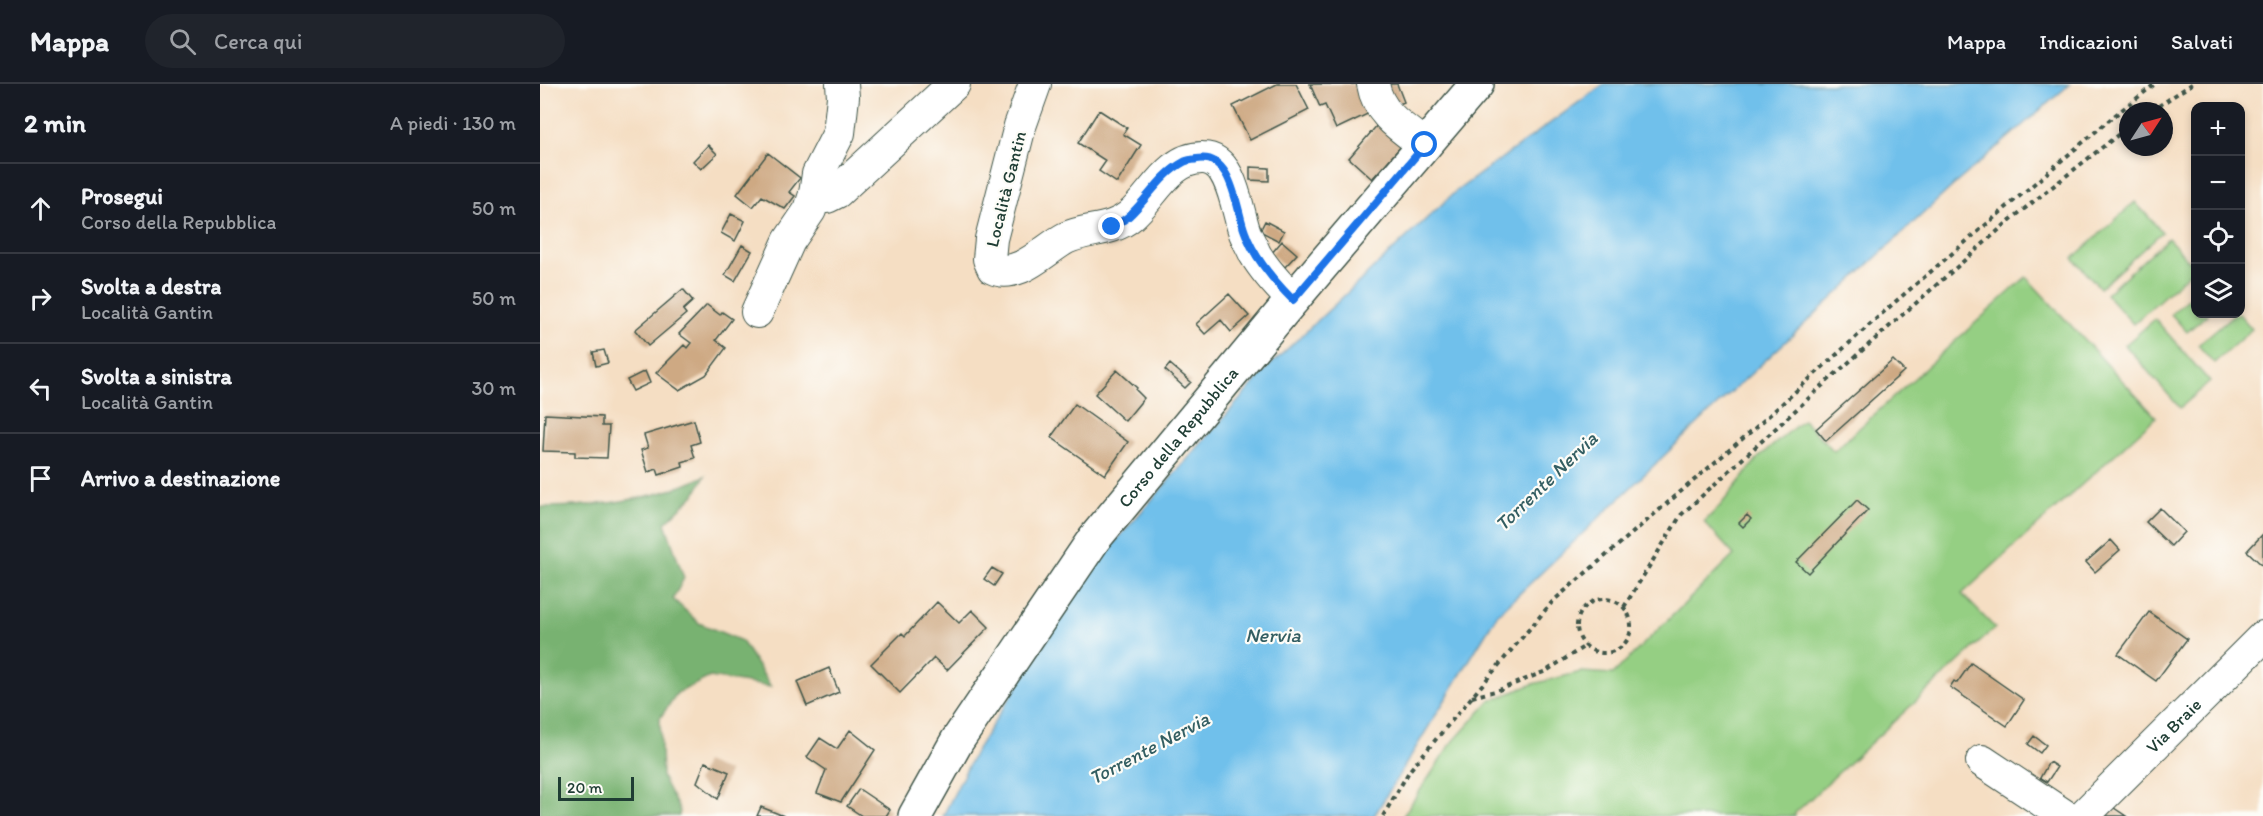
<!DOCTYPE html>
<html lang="it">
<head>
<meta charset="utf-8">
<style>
	body { margin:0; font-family:Itim,sans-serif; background:#20242c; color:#f1f3f6 }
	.controls { position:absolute; right:18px; top:18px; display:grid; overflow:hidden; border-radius:12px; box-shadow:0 3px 9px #0003 }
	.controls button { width:54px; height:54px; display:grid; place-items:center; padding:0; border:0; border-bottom:2px solid #363941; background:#171b24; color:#f1f3f6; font:30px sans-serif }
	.compass { position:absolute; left:1579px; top:18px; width:54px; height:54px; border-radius:50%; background:#171b24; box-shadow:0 3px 9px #0003; rotate:54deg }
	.scale { position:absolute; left:18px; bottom:15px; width:76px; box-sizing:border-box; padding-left:6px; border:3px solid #1f3d34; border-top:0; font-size:16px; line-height:21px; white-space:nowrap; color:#1f3d34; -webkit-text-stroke:4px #fdfcf7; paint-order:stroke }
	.stop { position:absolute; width:18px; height:18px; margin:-14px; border:4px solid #1a73e8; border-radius:50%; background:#fff }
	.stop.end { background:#1a73e8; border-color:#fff; box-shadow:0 2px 6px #0008 }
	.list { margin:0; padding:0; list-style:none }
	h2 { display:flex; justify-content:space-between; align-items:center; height:78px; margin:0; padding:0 24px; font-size:26px }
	h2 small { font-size:20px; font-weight:400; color:#9ea1a6 }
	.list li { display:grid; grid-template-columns:39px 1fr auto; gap:18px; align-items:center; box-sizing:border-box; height:90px; padding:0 24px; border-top:2px solid #363941 }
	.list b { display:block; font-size:22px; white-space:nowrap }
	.list p { margin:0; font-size:20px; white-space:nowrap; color:#9ea1a6 }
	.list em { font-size:20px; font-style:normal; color:#9ea1a6 }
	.icon { flex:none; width:33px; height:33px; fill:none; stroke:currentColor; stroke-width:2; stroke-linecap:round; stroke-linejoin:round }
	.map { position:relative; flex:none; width:1723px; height:732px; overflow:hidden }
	header { display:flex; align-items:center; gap:36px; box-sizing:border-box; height:84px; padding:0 30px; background:#171b24; border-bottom:2px solid #363941 }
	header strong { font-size:28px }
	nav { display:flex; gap:33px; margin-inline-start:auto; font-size:21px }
	.search { width:420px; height:54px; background:#20242c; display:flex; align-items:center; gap:15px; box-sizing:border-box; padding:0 21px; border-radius:33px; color:#9ea1a6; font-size:22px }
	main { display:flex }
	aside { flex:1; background:#171b24 }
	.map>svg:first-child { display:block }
	.green { fill:#95cf83; stroke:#5a865c; stroke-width:1.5 }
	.forest { fill:#78b271; stroke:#4c7852; stroke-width:1.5 }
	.water { fill:#6fc0eb; stroke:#477e90; stroke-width:1.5 }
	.building { fill:#cea983 }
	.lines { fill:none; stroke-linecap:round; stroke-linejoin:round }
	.minor-casing { stroke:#3f5549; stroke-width:34 }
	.major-casing { stroke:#3f5549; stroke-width:36 }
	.path { stroke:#3f5549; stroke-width:4; stroke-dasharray:4.5 4.5; stroke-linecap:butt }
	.minor { stroke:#fff; stroke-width:32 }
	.major { stroke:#fff; stroke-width:33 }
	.route { stroke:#1a73e8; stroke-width:8 }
	.labels { text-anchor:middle; stroke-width:4.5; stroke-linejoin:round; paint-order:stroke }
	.street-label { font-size:18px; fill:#1f3d34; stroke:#fdfcf7 }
	.water-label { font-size:20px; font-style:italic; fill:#335e62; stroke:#fdfcf7 }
</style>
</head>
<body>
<header>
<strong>Mappa</strong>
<div class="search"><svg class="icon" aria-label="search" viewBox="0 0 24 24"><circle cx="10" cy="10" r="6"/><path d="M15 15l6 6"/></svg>Cerca qui</div>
<nav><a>Mappa</a><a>Indicazioni</a><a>Salvati</a></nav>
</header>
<main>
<aside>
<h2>2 min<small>A piedi · 130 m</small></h2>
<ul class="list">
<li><svg class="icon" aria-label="ahead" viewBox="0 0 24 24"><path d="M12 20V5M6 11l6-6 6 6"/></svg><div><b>Prosegui</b><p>Corso della Repubblica</p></div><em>50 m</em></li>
<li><svg class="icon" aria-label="right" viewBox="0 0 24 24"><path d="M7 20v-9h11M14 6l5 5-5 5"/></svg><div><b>Svolta a destra</b><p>Località Gantin</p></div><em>50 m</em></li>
<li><svg class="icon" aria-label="left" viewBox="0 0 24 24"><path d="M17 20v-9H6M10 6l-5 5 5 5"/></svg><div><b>Svolta a sinistra</b><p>Località Gantin</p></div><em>30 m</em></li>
<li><svg class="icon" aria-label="arrive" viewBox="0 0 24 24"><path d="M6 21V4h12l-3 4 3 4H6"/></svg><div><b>Arrivo a destinazione</b></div></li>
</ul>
</aside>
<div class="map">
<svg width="1723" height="732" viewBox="0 0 1723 732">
	<rect width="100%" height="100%" fill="#fdfcf7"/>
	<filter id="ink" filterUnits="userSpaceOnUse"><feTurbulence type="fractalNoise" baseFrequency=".0167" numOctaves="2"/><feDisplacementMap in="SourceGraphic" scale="12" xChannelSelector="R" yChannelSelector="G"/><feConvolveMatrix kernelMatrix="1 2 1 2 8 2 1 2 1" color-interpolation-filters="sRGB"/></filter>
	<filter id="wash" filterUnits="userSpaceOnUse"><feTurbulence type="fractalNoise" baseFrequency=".008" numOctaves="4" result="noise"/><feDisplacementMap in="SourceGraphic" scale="24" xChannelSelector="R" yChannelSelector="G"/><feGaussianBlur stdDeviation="1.35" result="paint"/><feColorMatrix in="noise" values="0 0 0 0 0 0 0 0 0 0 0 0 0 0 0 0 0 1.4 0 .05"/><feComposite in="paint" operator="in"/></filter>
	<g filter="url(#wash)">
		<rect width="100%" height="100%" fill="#f5dec3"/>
		<path class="green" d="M1595 118 1622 148 1560 204 1533 174Z
			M1628 154 1655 184 1593 240 1566 210Z
			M1486 193 1616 333 1422 510 1455 544 1255 729V732H863L911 660 950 617 993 600 1041 588 1073 590 1194 471 1164 438 1180 422 1218 374 1263 336 1294 367Z
			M1655 209 1656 230H1668L1647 248 1631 230Z
			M1694 230H1699L1712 245 1674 279 1658 261Z
			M1615 235 1670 298 1640 324 1585 261Z"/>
		<path class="forest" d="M165 392 155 410 125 439 144 494 133 515 159 539 202 557 231 603 170 593 137 609 120 634 122 693 140 727 139 732H0V423C53 423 117 416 165 392Z"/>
		<path class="water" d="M1064 0H1530L1416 99 1172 326 957 531 834 732H403L435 668 553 483 728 283 915 108Z"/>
		<g id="blocks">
			<path class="building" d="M737 0H756L769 26 710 56 693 22Z
				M770 0H824L836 26 796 45 785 21 780 23Z
				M842 0H857L864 18 851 23Z
				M559 26 587 44 583 50 601 61 577 99 559 87 566 77 538 59Z
				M839 39 863 60 832 95 809 74Z
				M168 61 177 70 161 85 153 77Z
				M228 69 260 94 249 108 255 112 245 125 222 112 213 123 197 110Z
				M710 83 729 84V97L710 96Z
				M191 130 205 137 195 157 181 149Z
				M725 137 744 147 739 157 720 147Z
				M742 157 757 170 745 183 731 170Z
				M202 161 212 167 195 197 185 191Z
				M143 205 153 217 143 226 146 230 108 262 95 246Z
				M689 210 709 232 691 248 681 236 665 250 656 240Z
				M167 221 180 231 182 228 192 235 176 256 186 264 166 291 139 306 116 289 144 261 147 264 151 259 139 250Z
				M64 266 68 279 56 282 53 268Z
				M1353 276 1364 287 1286 357 1276 345Z
				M630 280 651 298 645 304 625 286Z
				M577 286 597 304 596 306 604 314 585 337 555 310Z
				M105 287 110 299 93 307 87 296Z
				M535 320 588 358 565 391 511 353Z
				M5 330 62 333V342H69L67 374 35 373V368L3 367Z
				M154 336 160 358 151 361 155 374 142 378 143 383 119 391 117 385 108 388 101 366 108 364 104 351Z
				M1317 416 1328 426 1268 489 1256 478Z
				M1620 424 1644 448 1631 462 1606 438Z
				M1207 431 1211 435 1203 443 1199 439Z
				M1723 450V482L1707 467Z
				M1571 456 1580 466 1555 488 1546 478Z
				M452 484 462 490 454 502 444 495Z
				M397 518 419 539 432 526 449 543 407 586 394 574 360 609 331 580 362 549 365 552Z
				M1609 528 1647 555 1616 597 1578 570Z
				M1431 579 1484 616 1467 642 1410 603 1414 597 1417 599Z
				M289 584 299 608 267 622 257 598Z
				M310 646 335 666 301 718 277 709 286 686 267 673 280 654 297 665Z
				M1494 652 1506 661 1500 669 1488 660Z
				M165 678 189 688 178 715 157 698Z
				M1509 678 1517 683 1507 698 1500 694Z
				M319 705 350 726 346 732H322L307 722Z
				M1571 722 1586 732H1564Z
				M221 723 244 732H217Z"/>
		</g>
	</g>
	<g filter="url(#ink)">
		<use href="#blocks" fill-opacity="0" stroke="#3f5549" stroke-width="1.5"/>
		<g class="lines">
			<g class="minor-casing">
				<g id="minor">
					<path d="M495 0 480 42 451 155 449 175 453 184C478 196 505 165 526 154 547 144 571 148 590 132 613 113 629 73 663 74 693 74 697 129 705 149 708 156 712 163 715 170 725 187 739 202 753 216"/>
					<path d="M833 0C838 30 862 44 885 61"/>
					<path d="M275 110 287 113 297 108 414 0"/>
					<path d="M217 228 249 157 270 126 275 110 278 90 299 49 303 13 302 0"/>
					<path d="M1442 677 1525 732"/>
					<path id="s1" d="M1543 732 1723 553"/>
				</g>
			</g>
			<g class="major-casing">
				<g id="major">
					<path id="s2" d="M375 732 417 657 554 455 744 226 937 0"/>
				</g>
			</g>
			<path class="path" d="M1611 27 1652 0
				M1037 542a27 27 0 1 1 54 0a27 27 0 1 1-54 0Z
				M1084 523 1141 431 1283 301 1469 137 1588 43
				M932 613 959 606 1006 587 1045 562
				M843 732 870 686 1013 517 1215 344 1355 218 1574 32 1615 0"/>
			<use href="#minor" class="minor"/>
			<use href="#major" class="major"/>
		</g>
	</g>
	<g class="lines" filter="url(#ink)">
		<path class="route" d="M572 143C578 139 586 136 591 130 609 113 621 90 644 78 647 76 653 76 657 75 693 68 696 126 705 148 714 174 734 197 753 216L885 61"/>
	</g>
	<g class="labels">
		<g class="street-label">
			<text transform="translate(466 105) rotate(-76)" y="6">Località Gantin</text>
			<text dy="6" stroke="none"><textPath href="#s2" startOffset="462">Corso della Repubblica</textPath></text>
			<text dy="6" stroke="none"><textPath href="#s1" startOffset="128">Via Braie</textPath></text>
		</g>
		<g class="water-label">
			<text transform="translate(1006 397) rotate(-44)" y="7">Torrente Nervia</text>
			<text x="733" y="558">Nervia</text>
			<text transform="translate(609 664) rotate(-28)" y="7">Torrente Nervia</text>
		</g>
	</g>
</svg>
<div class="controls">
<button>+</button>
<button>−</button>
<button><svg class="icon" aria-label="locate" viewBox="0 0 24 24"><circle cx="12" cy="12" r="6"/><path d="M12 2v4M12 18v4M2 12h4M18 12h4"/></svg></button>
<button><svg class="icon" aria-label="layers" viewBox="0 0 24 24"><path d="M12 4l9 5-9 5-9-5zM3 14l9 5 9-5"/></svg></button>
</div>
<svg class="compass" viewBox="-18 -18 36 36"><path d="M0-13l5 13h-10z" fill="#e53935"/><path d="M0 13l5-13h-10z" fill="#9ea1a6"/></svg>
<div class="scale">20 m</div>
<div class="stop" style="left:885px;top:61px"></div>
<div class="stop end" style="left:572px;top:143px"></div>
</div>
</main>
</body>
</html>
